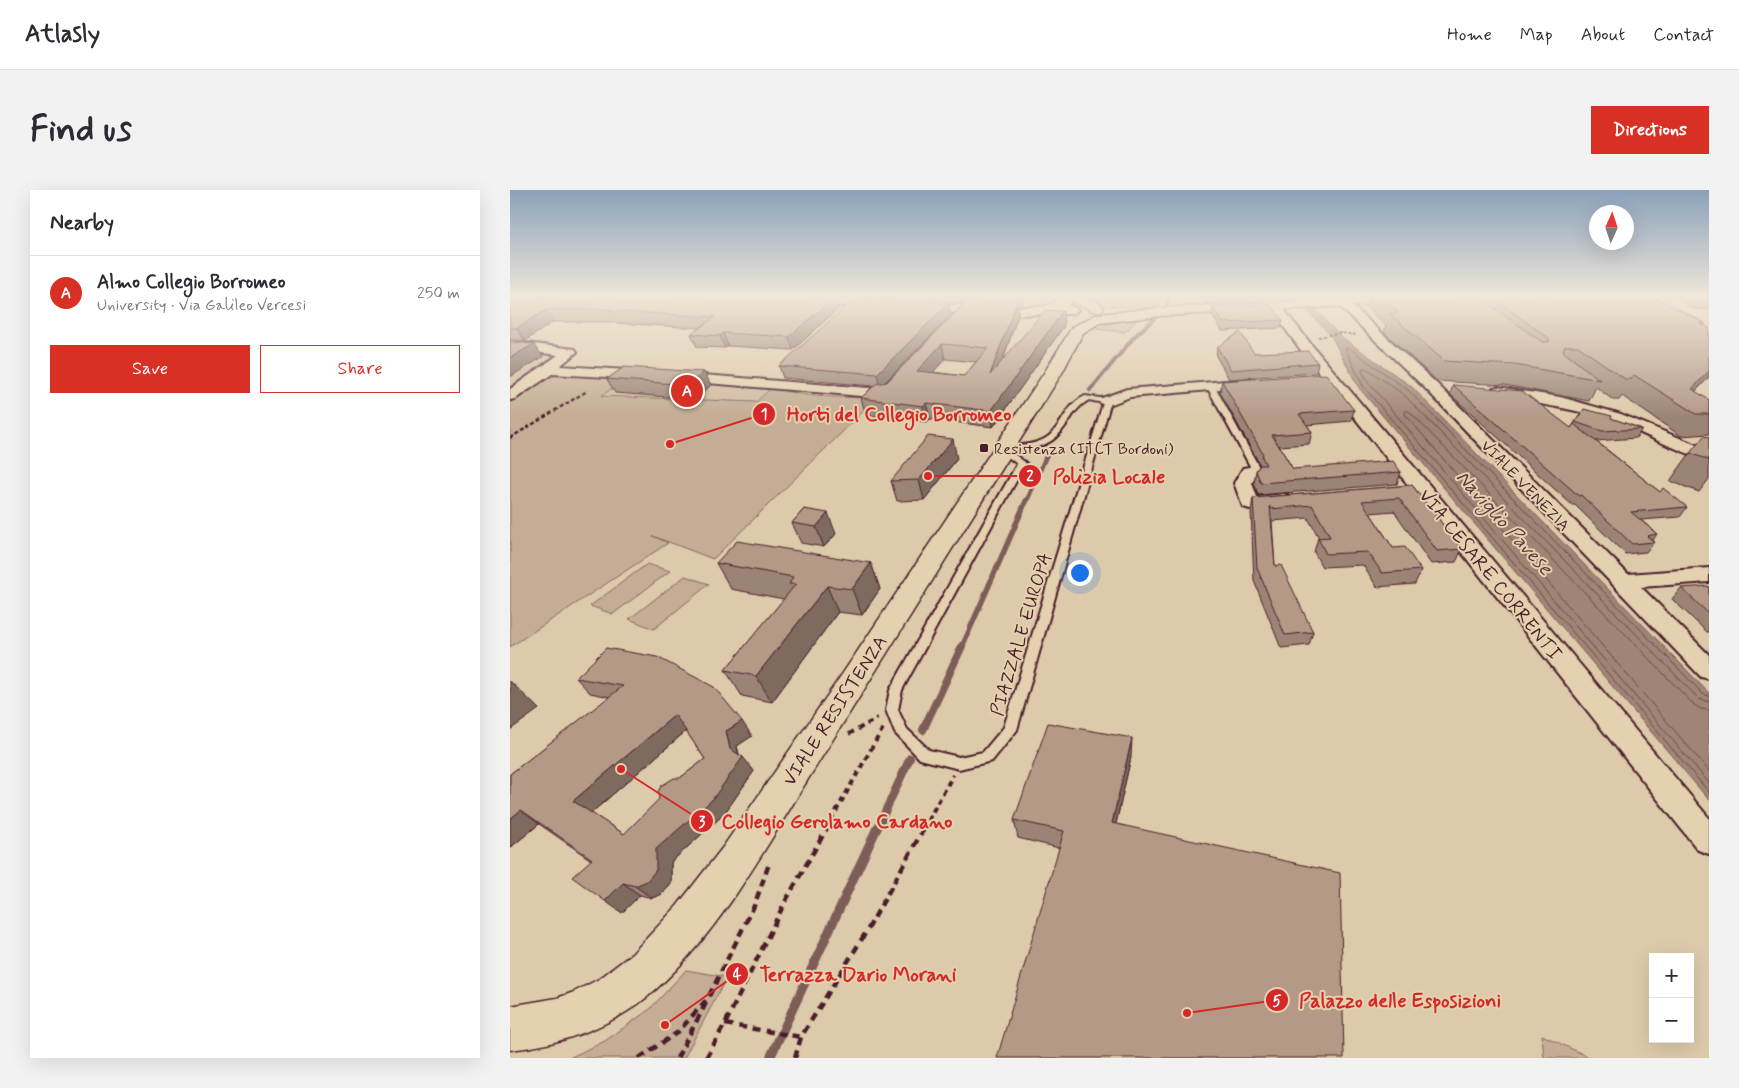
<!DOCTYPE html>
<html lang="en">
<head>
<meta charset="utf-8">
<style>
	body { margin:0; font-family:Mynerve,sans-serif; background:#f2f2f3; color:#2b2b33 }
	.controls { position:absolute; right:15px; bottom:15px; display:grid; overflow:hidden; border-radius:0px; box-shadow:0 5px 20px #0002 }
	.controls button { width:45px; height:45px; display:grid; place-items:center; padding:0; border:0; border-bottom:1px solid #e1e1e2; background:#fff; color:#2b2b33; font:25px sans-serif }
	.compass { position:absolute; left:1079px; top:15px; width:45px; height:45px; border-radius:50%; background:#fff; box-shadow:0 5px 20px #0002; rotate:3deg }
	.you { position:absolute; left:569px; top:382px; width:18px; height:18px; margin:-12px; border:4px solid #fff; border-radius:50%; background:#1a73e8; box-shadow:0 0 0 8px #1a73e833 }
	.badge { display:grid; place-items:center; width:32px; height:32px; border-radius:50%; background:#d93025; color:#fff; font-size:16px; font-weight:700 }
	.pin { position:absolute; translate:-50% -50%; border:2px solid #fff; box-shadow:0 1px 5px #0006 }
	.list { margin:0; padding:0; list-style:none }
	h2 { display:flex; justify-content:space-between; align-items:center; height:65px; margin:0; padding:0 20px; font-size:21px }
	h2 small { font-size:16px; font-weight:400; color:#7c7c81 }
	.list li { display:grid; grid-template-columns:32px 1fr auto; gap:15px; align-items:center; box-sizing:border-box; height:75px; padding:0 20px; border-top:1px solid #e1e1e2 }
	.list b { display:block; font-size:19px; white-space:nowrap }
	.list p { margin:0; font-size:16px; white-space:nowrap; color:#7c7c81 }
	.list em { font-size:16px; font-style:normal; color:#7c7c81 }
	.actions { display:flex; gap:10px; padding:15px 20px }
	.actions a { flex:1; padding:11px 0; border:1px solid #d93025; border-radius:0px; text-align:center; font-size:18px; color:#d93025 }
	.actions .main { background:#d93025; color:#fff }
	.map { position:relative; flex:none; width:1199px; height:868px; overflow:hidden; border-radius:0px }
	header { display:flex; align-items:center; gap:30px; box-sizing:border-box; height:70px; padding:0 25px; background:#fff; border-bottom:1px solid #e1e1e2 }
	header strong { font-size:24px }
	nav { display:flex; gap:28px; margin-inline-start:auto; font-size:18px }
	.intro { display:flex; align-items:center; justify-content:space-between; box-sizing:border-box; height:120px; padding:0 30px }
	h1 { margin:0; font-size:35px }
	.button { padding:12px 22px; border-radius:0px; background:#d93025; color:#fff; font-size:18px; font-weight:700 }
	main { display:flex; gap:30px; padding:0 30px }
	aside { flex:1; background:#fff; border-radius:0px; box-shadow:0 5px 20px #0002 }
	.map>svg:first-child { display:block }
	.built { fill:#d1bba0 }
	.green { fill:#c4ad94; stroke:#876660 }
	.water { fill:#a08576; stroke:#7e5c58 }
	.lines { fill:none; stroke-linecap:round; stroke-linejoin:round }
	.shore { stroke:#6c4849; stroke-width:1 }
	.stream-far4 { stroke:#7e5c58; stroke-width:4 }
	.stream-far3 { stroke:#7e5c58; stroke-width:4.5 }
	.stream-far2 { stroke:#7e5c58; stroke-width:5.5 }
	.stream-far1 { stroke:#7e5c58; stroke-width:8 }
	.stream { stroke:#7e5c58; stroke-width:9 }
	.service-casing { stroke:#4a1f2b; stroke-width:4 }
	.minor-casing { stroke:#4a1f2b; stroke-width:4 }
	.tertiary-casing { stroke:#4a1f2b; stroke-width:3 }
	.secondary-casing { stroke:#4a1f2b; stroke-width:3 }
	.path-far3 { stroke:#4a1f2b; stroke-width:2; stroke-dasharray:3 2; stroke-linecap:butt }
	.path-far2 { stroke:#4a1f2b; stroke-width:2.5; stroke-dasharray:4 2.5; stroke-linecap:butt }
	.path-far1 { stroke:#4a1f2b; stroke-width:4; stroke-dasharray:5.5 4.5; stroke-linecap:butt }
	.path { stroke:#4a1f2b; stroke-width:4.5; stroke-dasharray:8 5.5; stroke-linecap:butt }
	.service { fill:#e3d1af; fill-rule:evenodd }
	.minor { fill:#e3d1af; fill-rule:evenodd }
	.tertiary { fill:#e3d1af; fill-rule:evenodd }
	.secondary { fill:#e3d1af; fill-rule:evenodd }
	.wall { fill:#9b8474; stroke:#4a1f2b; fill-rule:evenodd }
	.shaded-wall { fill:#7e6b5e; stroke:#4a1f2b }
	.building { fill:#b49987; stroke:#4a1f2b; fill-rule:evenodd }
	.poi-dot { fill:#4a1f2b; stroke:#e3d1af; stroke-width:2 }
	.labels { text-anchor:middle; stroke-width:4; stroke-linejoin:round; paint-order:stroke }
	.far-poi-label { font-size:16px; fill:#4a1f2b; stroke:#e3d1af; text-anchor:start }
	.far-street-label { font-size:16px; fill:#4a1f2b; stroke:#e3d1af }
	.street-label { font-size:19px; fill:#4a1f2b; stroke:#e3d1af }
	.water-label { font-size:20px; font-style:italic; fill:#60383e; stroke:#e3d1af }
	.leader { fill:none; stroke:#d62828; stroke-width:2 }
	.callout-dot { fill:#d62828; stroke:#e3d1af; stroke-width:2 }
	.mark-label { font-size:15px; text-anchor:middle; font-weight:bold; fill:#fff }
	.callout-label { font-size:20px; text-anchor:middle; font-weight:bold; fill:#d62828; stroke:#e3d1af; stroke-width:4; stroke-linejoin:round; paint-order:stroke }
</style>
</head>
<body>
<header>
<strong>Atlasly</strong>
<nav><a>Home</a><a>Map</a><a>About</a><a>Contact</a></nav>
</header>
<div class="intro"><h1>Find us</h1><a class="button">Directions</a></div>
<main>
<aside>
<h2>Nearby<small></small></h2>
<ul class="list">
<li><span class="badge">A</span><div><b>Almo Collegio Borromeo</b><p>University · Via Galileo Vercesi</p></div><em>250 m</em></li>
</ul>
<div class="actions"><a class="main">Save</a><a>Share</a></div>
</aside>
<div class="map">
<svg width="1199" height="868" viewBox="0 0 1199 868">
	<rect width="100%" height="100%" fill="#ddcaaa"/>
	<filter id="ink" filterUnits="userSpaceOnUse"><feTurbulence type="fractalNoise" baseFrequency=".02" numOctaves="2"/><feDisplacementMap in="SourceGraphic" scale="10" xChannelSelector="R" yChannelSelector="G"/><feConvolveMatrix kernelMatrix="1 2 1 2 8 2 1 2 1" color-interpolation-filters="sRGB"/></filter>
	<g filter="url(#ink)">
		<path class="built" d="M0 157 56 164 0 205Z
			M119 187 262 197 246 212 90 205Z"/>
		<path class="green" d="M573 107H652L644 118C621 117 594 119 573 107Z
			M630 127 615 142 585 139 610 130Z
			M38 181 119 187 91 206 246 212 262 197C296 209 331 207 367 208L203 369 143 346 158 353 0 457V213Z
			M137 374 160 381 103 424 80 416Z
			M175 386 199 394 144 439 119 429Z
			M176 780 217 787 174 868H59L95 851 140 819Z
			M1032 845 1081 868H1034Z"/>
		<path class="water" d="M785 107H794L830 146 901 196 1199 503V610L849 198 821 146Z"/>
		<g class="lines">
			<path class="shore" d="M1199 506 1193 504 898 200 839 158H835L853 196 1199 602
				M1199 512 1189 509 894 205 856 178H853L852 181 858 192 1199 593
				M1199 520 1191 519 1183 514 899 221H895V224L1199 581"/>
			<path class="stream-far4" d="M657 117 658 107
				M582 198 624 147 646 127"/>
			<path class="stream-far3" d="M580 200 583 197
				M516 313 537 264"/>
			<path class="stream-far2" d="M452 457 516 311"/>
			<path class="stream-far1" d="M413 540 452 456
				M367 639 400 568"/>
			<path class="stream" d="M260 868 367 638"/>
			<g class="service-casing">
				<path id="service" d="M697 193 704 195 749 277 739 285 735 282 740 276 696 195Z
					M575 206 597 209 601 211 507 540 482 571 449 579 410 569 385 543 376 520 380 500 507 274 489 260 490 258C505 255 526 256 539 246 554 233 555 216 575 206ZM579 210 593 213 494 537 473 562 449 567 419 560 397 539 388 520 392 500 516 273 500 261C515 259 534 258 545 248 559 236 562 219 579 210Z"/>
			</g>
			<g class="minor-casing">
				<path id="minor" d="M298 107 368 111 374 115 368 119 294 113 292 111 294 109Z
					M752 107H764L800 153 1199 628V664L1188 660 790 159Z
					M820 107H833L927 194 1118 384 1199 378V392L1131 397 1199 465V489L1191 487 917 200Z
					M410 114 501 117 562 116 568 120 562 124 501 125 406 121 404 118 406 115Z
					M0 151 65 159 67 162 50 176 135 181 140 182 142 185 140 188 135 189 42 184 5 209 0 210V199L48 165 0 159Z
					M167 183 371 199C377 193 380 190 388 192L390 195 380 207 375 208 162 190 160 187 162 184Z
					M740 189 745 190 747 193 745 196 620 207 602 214H592L589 211 592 208 617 199Z
					M988 197 1050 207 1111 224 1199 260V270C1164 261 1133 242 1099 230 1061 217 1021 214 983 204L981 201 983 198Z
					M739 277 745 278 748 282 742 293 747 307 774 304 780 306 783 310 780 314 740 319 733 317 724 293 733 278Z"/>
			</g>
			<g class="tertiary-casing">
				<path id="tertiary" d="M547 107C562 106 584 104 594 118L592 121H582L561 110 558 116 543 123H533L531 120 533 117 546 111Z"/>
			</g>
			<g class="secondary-casing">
				<path id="secondary" d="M861 107H946L944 110 939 111 650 126 590 133 573 143 552 183C471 312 391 441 310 570 260 649 209 747 137 807 99 838 48 855 0 860V816L47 808 64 802 89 789 122 764 167 716 213 657 337 477 534 183 562 137 587 124 650 118Z"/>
			</g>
			<path class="path-far3" d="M808 147 831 143 846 145"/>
			<path class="path-far2" d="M0 248 77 201"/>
			<path class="path-far1" d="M339 544 368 528
				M316 639 373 538
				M413 639 443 585"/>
			<path class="path" d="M215 834 291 847
				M129 868 168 842 198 808 244 716 259 674
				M167 868 196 813
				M196 868 215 834 275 712 317 638
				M285 868 291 847 358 739 414 638"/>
			<use href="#service" class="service"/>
			<use href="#minor" class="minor"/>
			<use href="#tertiary" class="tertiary"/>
			<use href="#secondary" class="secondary"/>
		</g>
		<path class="wall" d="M0 107H515L512 114H507L508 125 493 170 554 136 483 237 420 229 416 232 356 225 351 208 363 196 273 188 269 176 407 112 325 107 328 119 283 160 218 156 215 158 187 157 181 144 189 138 105 133 104 132H43L15 151 0 150ZM436 113H454L377 192 375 193 441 125ZM435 169 466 172 454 186 423 182Z
			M691 107H751L750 111 695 114Z
			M859 107H1145L1195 133 1194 136 1199 187 1185 202 1199 210V244L1171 246 1112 206 1109 210H1103L1086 197 1079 211 995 195 927 191 874 142 876 136 856 117Z
			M1166 107H1199V120L1183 119Z
			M703 117 773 130 771 138 712 141 702 125Z
			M707 157 744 163 808 173 806 183 719 189 706 166Z
			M194 182 201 195 185 209 105 203 97 189Z
			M712 191 844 220 841 231 797 235 802 242 799 254 769 256 783 279 891 282 887 294 748 305 744 293 746 281 750 275 710 202Z
			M943 195 1061 238 1074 219 1132 239 1126 248 1086 251 1150 302 1177 317 1170 327 1131 330 1147 344 1143 350 1144 352 1136 362 1115 364 1065 315H1062L940 204Z
			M1199 247V289L1189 302 1160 291 1180 263Z
			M447 269 414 310 387 311 381 291Z
			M902 295 952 359 946 372 921 374 884 321 860 323 883 358 911 380 905 394 867 397 853 375 812 377 804 362 808 348H809L798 328 762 331 765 376 803 442 799 455 771 458 744 391 741 321 743 308Z
			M294 319 326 344 314 357 291 353 282 333Z
			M206 373H361L370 399 352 425 328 422 262 512 232 506 215 480 274 409 221 399Z
			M1171 398H1199V442H1197L1162 409Z
			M96 458 242 546 227 556 229 564 244 581 214 624 161 672V693L152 704 142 708 130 705 112 723 81 670 29 634 0 658V584L100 507 80 503 66 488ZM176 541 195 569 170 588 114 644 81 623Z
			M621 567 606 634 549 658 508 648 504 630Z"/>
		<path class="shaded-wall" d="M0 107H60L0 114Z
			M325 107 328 119 283 160 279 147Z
			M512 107H515L512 114Z
			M507 111 508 125 482 201 480 185Z
			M439 113 441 125 370 197 367 184Z
			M36 120 43 132 15 151 7 138Z
			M553 121 554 136 483 237 481 221Z
			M213 143 218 156 215 158 210 146Z
			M24 154 33 167 0 187V168Z
			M432 154 435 169 410 197 407 181Z
			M1199 181V187L1172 216 1182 199Z
			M194 182 201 195 185 209 178 195Z
			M416 213 420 229 416 232 413 216Z
			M443 249 447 269 414 310 409 290Z
			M318 323 326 344 314 357 306 337Z
			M361 373 370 399 352 425 342 399Z
			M317 396 328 422 262 512 246 486Z
			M0 491 29 519 0 540Z
			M165 525 177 540 79 625 63 611Z
			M232 531 242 546 227 556 230 571 233 567 244 581 214 624 161 672V693L152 704 142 708 125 696 146 659 220 559 216 541Z
			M622 548 621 567 602 651V633Z
			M11 620 29 634 0 658V629Z
			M113 693 130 705 112 723 95 711Z"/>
		<path class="building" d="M53 107H325L279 147 213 143 210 146 181 144 205 127 98 121 102 119 36 120 7 138H0V112Z
			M869 107H969L1032 152H1039V148L981 107H1145L1195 133H1189L1199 138V181L1182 199 1199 210V224H1186L1124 185 1122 189H1115L1068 156H1055L1053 161 1056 164 1090 190 1005 175 934 171 880 124 889 123Z
			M344 109 439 113 367 184 269 176Z
			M457 111H507L480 185 535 120 553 121 481 221 416 213 413 216 351 208 366 194 377 192ZM432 154 478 158 454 186 407 181Z
			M760 114 773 130 713 133 703 117Z
			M730 142 744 163 798 161 808 173 721 180 707 157Z
			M0 152 24 154 0 168Z
			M114 177 194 182 178 195 97 189Z
			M816 184 844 220 789 224 802 242 762 245 783 279 883 271 891 282 751 293 746 281 750 275H756L752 267 753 264 712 191Z
			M943 195 1012 201 1061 238 1064 234 1150 302 1153 298 1177 317 1121 322 1147 344 1137 346 1144 352 1122 354 1071 305 1069 306Z
			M1074 219 1102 226 1101 228 1132 239 1092 241 1065 232Z
			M418 246 443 249 409 290 381 291Z
			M1194 246 1199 247V270L1180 263Z
			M902 295 952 359 927 361 889 308 852 311 883 358 895 357 911 380 872 383 858 362 816 364 808 348 820 347 802 315 761 319 760 316 765 376 771 375 803 442 775 445 747 378 743 308Z
			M294 319 318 323 306 337 282 333Z
			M227 351 361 373 342 399 317 396 246 486 215 480 286 394H279L283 387 206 373Z
			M1198 396 1199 398V424L1171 398Z
			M96 458 147 467 204 497 232 531 216 541 220 559 233 567 202 610 146 659V680L137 691 125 696 113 693 95 711 62 687 82 669 11 620 0 629V584L113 496 66 488ZM165 525 195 569 170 588H164L151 596 148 602 149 609 114 644 63 611Z
			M538 533 622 548 602 633 830 683 834 868H487L554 641 504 630Z"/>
	</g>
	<linearGradient id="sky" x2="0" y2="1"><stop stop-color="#8ba1ba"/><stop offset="0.47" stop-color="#f0e7d9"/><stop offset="1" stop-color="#f0e7d9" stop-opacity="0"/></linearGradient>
	<rect width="1199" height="228" fill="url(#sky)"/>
	<rect class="poi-dot" x="469" y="253" width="10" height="10" rx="2.5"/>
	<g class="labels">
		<g class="far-poi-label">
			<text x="484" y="264">Resistenza (ITCT Bordoni)</text>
		</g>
		<g class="far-street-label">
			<text transform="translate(1016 295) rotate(46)" y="6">VIALE VENEZIA</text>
		</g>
		<g class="street-label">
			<text transform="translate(981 384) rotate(51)" y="7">VIA CESARE CORRENTI</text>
			<text transform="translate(510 444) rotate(-73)" y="7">PIAZZALE EUROPA</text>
			<text transform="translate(324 520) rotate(-57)" y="7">VIALE RESISTENZA</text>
		</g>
		<g class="water-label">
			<text transform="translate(995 332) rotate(48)" y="7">Naviglio Pavese</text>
		</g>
	</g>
	<path class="leader" d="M160 254L254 224M418 286L520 286M111 579L192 631M155 835L227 784M677 823L767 810"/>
	<g class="callout-dot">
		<circle cx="160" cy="254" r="5"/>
		<circle cx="418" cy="286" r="5"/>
		<circle cx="111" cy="579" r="5"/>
		<circle cx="155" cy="835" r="5"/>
		<circle cx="677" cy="823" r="5"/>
		<circle cx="254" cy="224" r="12"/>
		<circle cx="520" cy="286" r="12"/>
		<circle cx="192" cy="631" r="12"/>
		<circle cx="227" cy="784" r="12"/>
		<circle cx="767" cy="810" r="12"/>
	</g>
	<g class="mark-label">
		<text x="254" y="229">1</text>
		<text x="520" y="291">2</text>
		<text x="192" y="637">3</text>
		<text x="227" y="789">4</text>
		<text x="767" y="816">5</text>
	</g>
	<g class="callout-label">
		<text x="389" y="231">Horti del Collegio Borromeo</text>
		<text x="599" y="293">Polizia Locale</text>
		<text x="327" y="638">Collegio Gerolamo Cardano</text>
		<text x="348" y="791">Terrazza Dario Morani</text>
		<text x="890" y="817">Palazzo delle Esposizioni</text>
	</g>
</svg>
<div class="controls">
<button>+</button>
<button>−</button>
</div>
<svg class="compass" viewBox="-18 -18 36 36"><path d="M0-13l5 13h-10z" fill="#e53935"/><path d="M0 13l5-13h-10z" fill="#7c7c81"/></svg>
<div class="you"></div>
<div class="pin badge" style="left:177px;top:201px">A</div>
</div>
</main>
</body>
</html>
